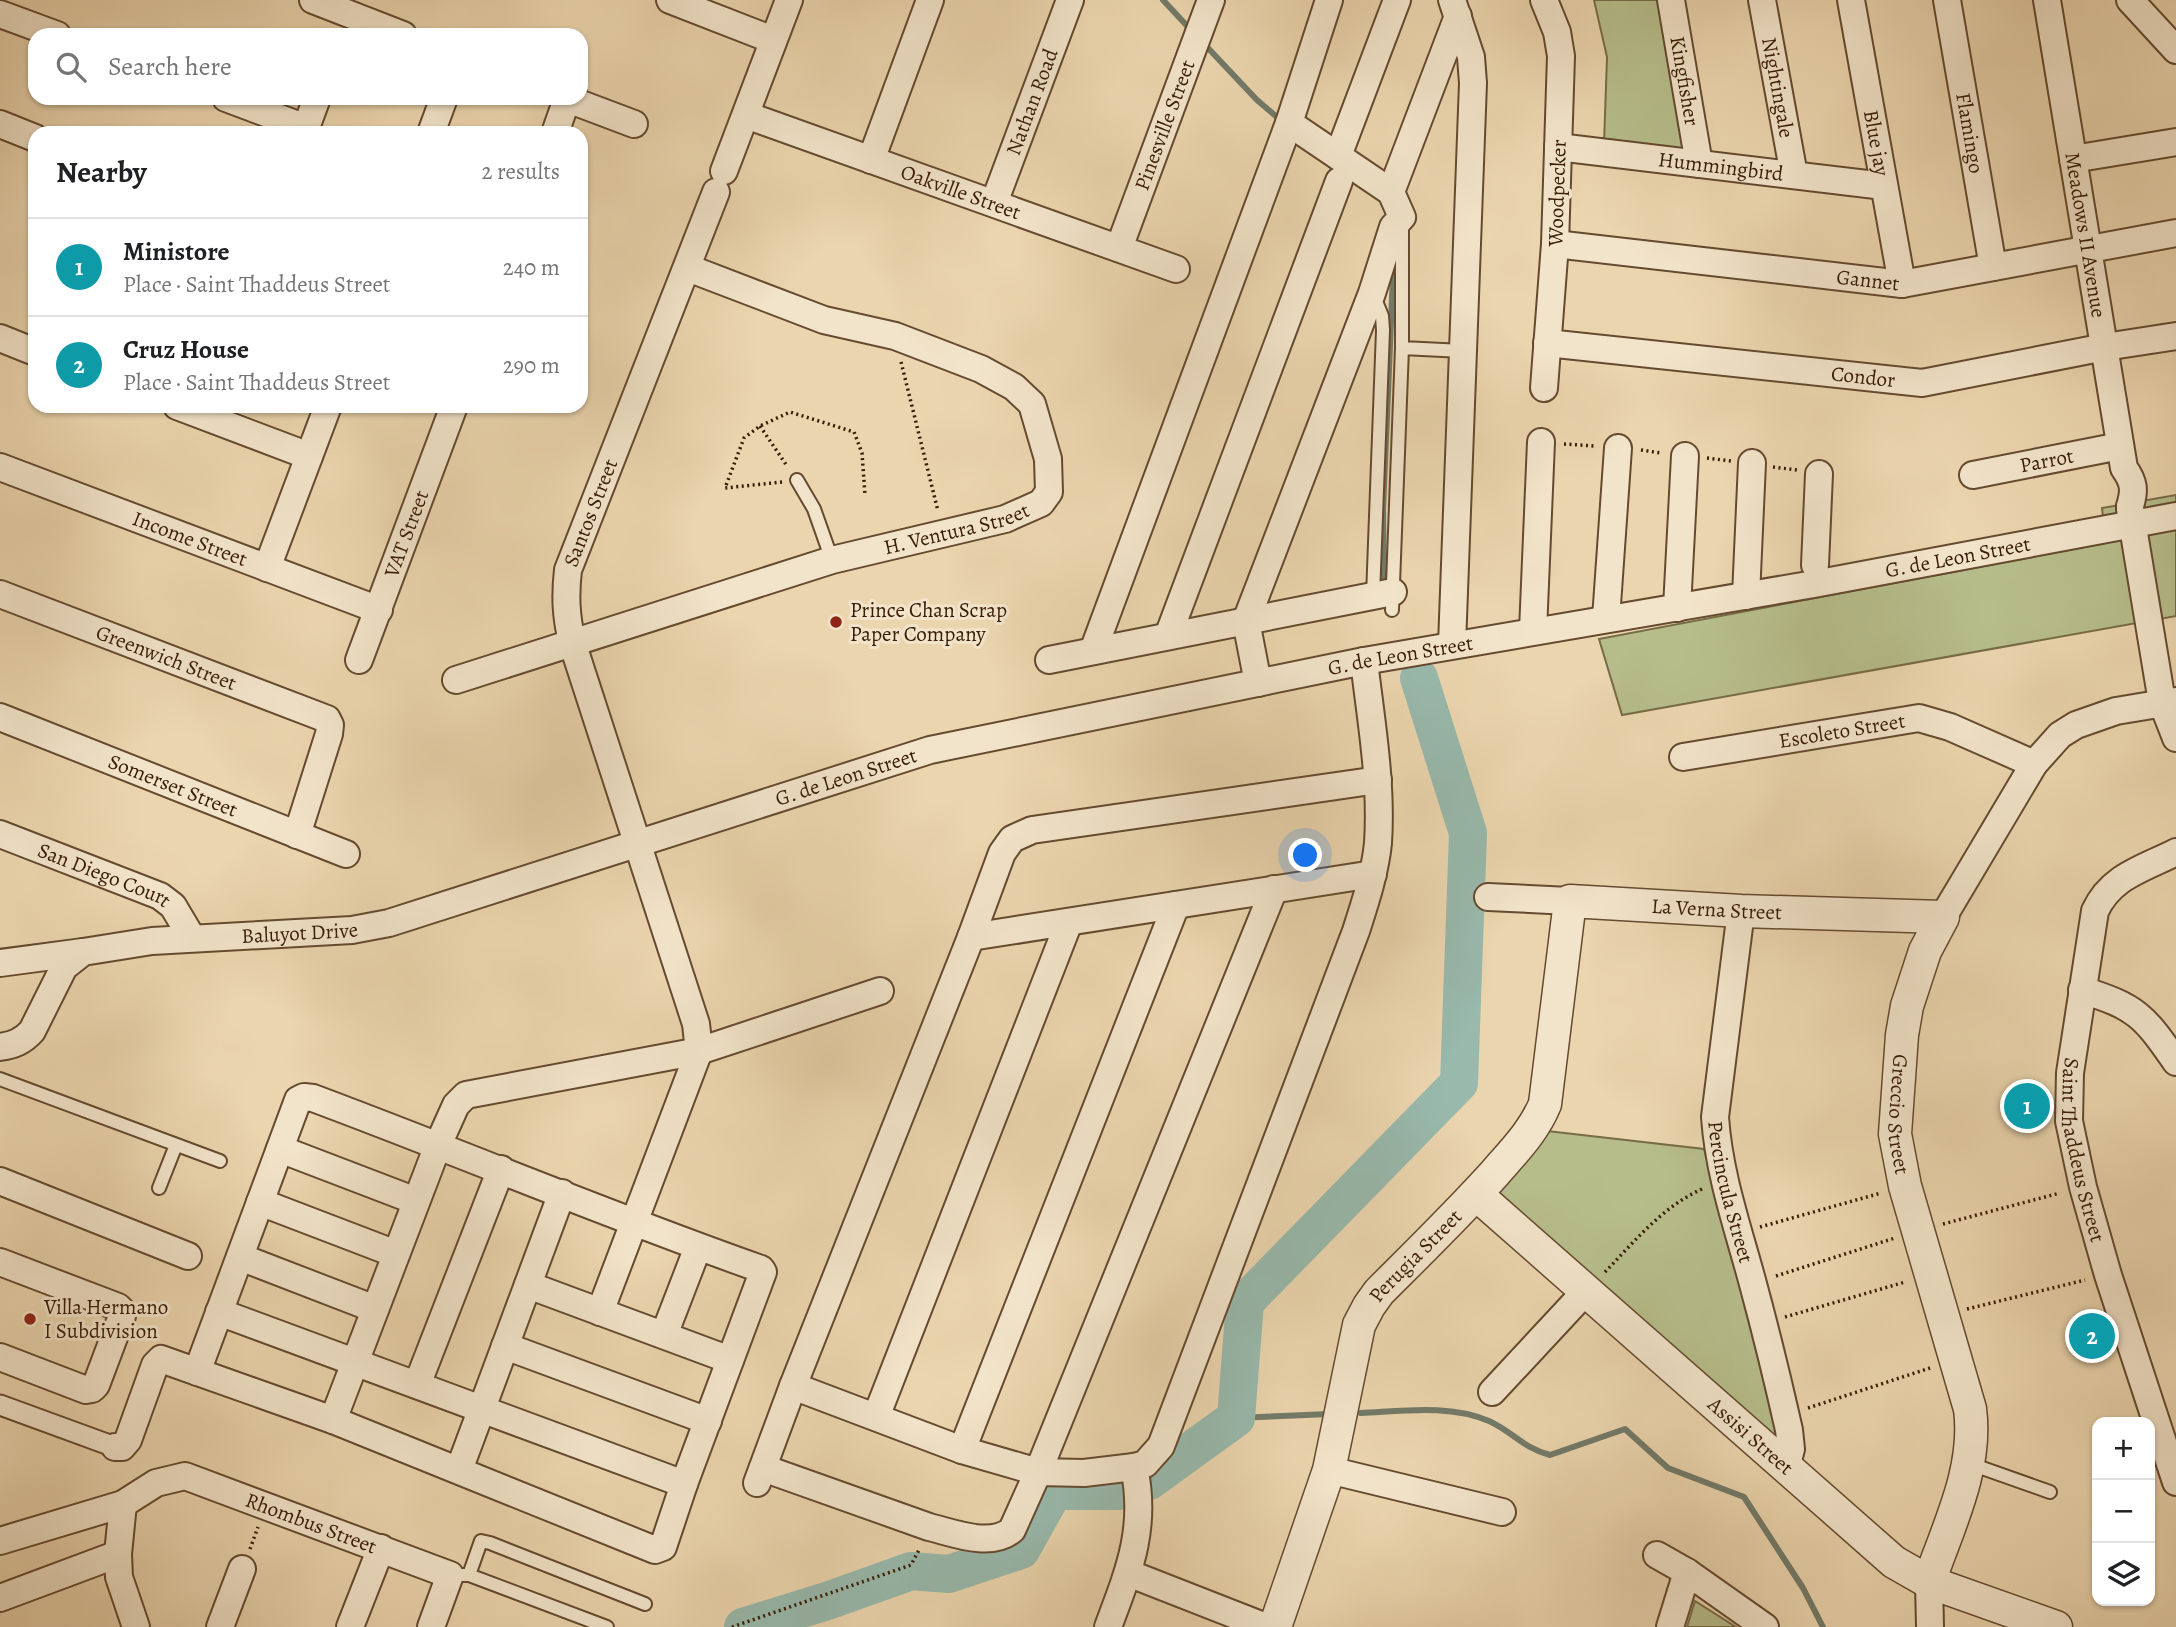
<!DOCTYPE html>
<html lang="en">
<head>
<meta charset="utf-8">
<style>
	body { margin:0; font-family:Alegreya,serif; background:#f2f2f2; color:#202124 }
	.controls { position:absolute; right:21px; bottom:21px; display:grid; overflow:hidden; border-radius:14px; box-shadow:0 2px 5px #0004 }
	.controls button { width:63px; height:63px; display:grid; place-items:center; padding:0; border:0; border-bottom:2px solid #e0e0e0; background:#fff; color:#202124; font:35px sans-serif }
	.you { position:absolute; left:1306px; top:856px; width:24px; height:24px; margin:-18px; border:5px solid #fff; border-radius:50%; background:#1a73e8; box-shadow:0 0 0 10px #1a73e833 }
	.badge { display:grid; place-items:center; width:46px; height:46px; border-radius:50%; background:#0b8043; color:#fff; font-size:23px; font-weight:700 }
	.pin { position:absolute; translate:-50% -50%; border:4px solid #fff; box-shadow:0 2px 7px #0006 }
	.list { margin:0; padding:0; list-style:none }
	h2 { display:flex; justify-content:space-between; align-items:center; height:91px; margin:0; padding:0 28px; font-size:30px }
	h2 small { font-size:23px; font-weight:400; color:#757577 }
	.list li { display:grid; grid-template-columns:46px 1fr auto; gap:21px; align-items:center; box-sizing:border-box; height:98px; padding:0 28px; border-top:2px solid #e0e0e0 }
	.list b { display:block; font-size:26px; white-space:nowrap }
	.list p { margin:0; font-size:23px; white-space:nowrap; color:#757577 }
	.list em { font-size:23px; font-style:normal; color:#757577 }
	.icon { flex:none; width:38px; height:38px; fill:none; stroke:currentColor; stroke-width:2; stroke-linecap:round; stroke-linejoin:round }
	.map { position:relative; flex:none; width:2176px; height:1627px; overflow:hidden }
	.search { position:absolute; background:#fff; box-shadow:0 2px 5px #0004; left:28px; top:28px; width:560px; height:77px; display:flex; align-items:center; gap:18px; box-sizing:border-box; padding:0 24px; border-radius:21px; color:#757577; font-size:26px }
	.panel { position:absolute; background:#fff; box-shadow:0 2px 5px #0004; left:28px; top:126px; width:560px; height:287px; border-radius:21px }
	.map>svg:first-child { display:block }
	.green { fill:#b6bd8b; stroke:#776c48; stroke-width:2 }
	.lines { fill:none; stroke-linecap:round; stroke-linejoin:round }
	.stream { stroke:#727a69; stroke-width:6 }
	.river { stroke:#98b9ac; stroke-width:38 }
	.service-casing { stroke:#654a2f; stroke-width:16 }
	.pedestrian-casing { stroke:#654a2f; stroke-width:23 }
	.minor-casing { stroke:#654a2f; stroke-width:30 }
	.tertiary-casing { stroke:#654a2f; stroke-width:35 }
	.path { stroke:#381b05; stroke-width:3.5; stroke-dasharray:2 3.5; stroke-linecap:butt }
	.service { stroke:#f2e4ca; stroke-width:12 }
	.pedestrian { stroke:#f2e4ca; stroke-width:19 }
	.minor { stroke:#f2e4ca; stroke-width:26 }
	.tertiary { stroke:#f2e4ca; stroke-width:32 }
	.poi-dot { fill:#8f2418; stroke:#f2e4ca; stroke-width:2.5 }
	.labels { text-anchor:middle; stroke-width:6; stroke-linejoin:round; paint-order:stroke }
	.street-label { font-size:21px; fill:#381b05; stroke:#f2e4ca }
	.poi-label { font-size:21px; fill:#381b05; stroke:#f2e4ca; text-anchor:start }
</style>
</head>
<body>
<div class="map">
<svg width="2176" height="1627" viewBox="0 0 2176 1627">
	<rect width="100%" height="100%" fill="#ebd5ae"/>
	<filter id="stains"><feTurbulence type="fractalNoise" baseFrequency=".00286" numOctaves="4"/><feColorMatrix values="0 0 0 0 .2 0 0 0 0 .09 0 0 0 0 .02 0 0 0 .5 -.17"/></filter>
	<radialGradient id="worn" r=".72"><stop offset=".6" stop-color="#630" stop-opacity="0"/><stop offset="1" stop-color="#630" stop-opacity=".3"/></radialGradient>
	<path class="green" d="M1594 0H1664L1689 154 1604 144 1607 57Z
		M2176 495V616L1622 715 1599 639 2106 543 2102 508Z
		M1547 1131 1704 1149 1782 1428 1779 1446 1491 1193Z
		M1695 1601 1736 1627H1687Z"/>
	<g class="lines">
		<path class="stream" d="M1163 0 1189 28
			M1207 47 1257 100 1278 118
			M1384 587 1383 509 1393 275
			M1361 1413C1403 1411 1450 1404 1489 1421 1513 1432 1523 1448 1550 1455L1625 1429 1668 1468 1744 1497 1803 1588 1823 1627
			M1236 1418 1329 1414"/>
		<path class="river" d="M1149 1481 1236 1418 1245 1302 1459 1083 1468 833 1419 678
			M743 1627 830 1600 911 1571 949 1574 1021 1550 1054 1491H1120"/>
		<g class="service-casing">
			<path id="service" d="M1402 348 1463 351
				M797 480 814 509 832 560
				M1373 596 1383 330 1382 316 1373 294
				M1392 610 1402 348V225
				M0 1079 220 1161
				M159 1188 176 1145
				M1968 1463 2050 1492
				M463 1575H469L607 1627
				M469 1575 481 1541 490 1543 645 1604"/>
		</g>
		<g class="pedestrian-casing">
			<path id="pedestrian" d="M0 1405 115 1447"/>
		</g>
		<g class="minor-casing">
			<g id="minor">
				<path d="M313 0 403 35"/>
				<path d="M670 0 773 40"/>
				<path d="M1452 0 1471 57 1473 83 1452 645"/>
				<path d="M1544 0 1557 32 1561 56 1555 244 1544 388"/>
				<path id="s1" d="M1671 0 1699 164"/>
				<path id="s2" d="M1762 0 1794 175"/>
				<path id="s3" d="M1851 0 1902 284"/>
				<path id="s4" d="M1947 0 1993 267"/>
				<path id="s5" d="M2047 0 2124 468C2134 482 2135 490 2130 506"/>
				<path d="M2130 0 2176 50"/>
				<path d="M0 14 57 35"/>
				<path d="M226 98 306 128"/>
				<path d="M565 98 634 124"/>
				<path id="s6" d="M746 115 1176 269"/>
				<path d="M0 124 35 138"/>
				<path d="M304 133 317 98"/>
				<path d="M431 133 444 98"/>
				<path d="M555 133 567 99"/>
				<path id="s7" d="M1558 147 1884 186"/>
				<path d="M1338 156 1397 0"/>
				<path d="M2073 159 2176 142"/>
				<path d="M871 160 930 0"/>
				<path d="M724 171 789 0"/>
				<path d="M1391 192 1458 16"/>
				<path id="s8" d="M994 203 1070 0"/>
				<path id="s9" d="M1555 244 1902 284 2176 233"/>
				<path id="s10" d="M1119 248 1211 0"/>
				<path d="M0 338 35 352"/>
				<path id="s11" d="M1547 343 1922 383 2105 347 2176 336"/>
				<path d="M177 406 309 456"/>
				<path id="s12" d="M0 467 379 610"/>
				<path id="s13" d="M1973 475 2120 446"/>
				<path d="M2130 509 2162 702 2176 738"/>
				<path d="M1815 565 1819 474"/>
				<path d="M267 568 328 406"/>
				<path id="s14" d="M0 594 327 719 330 725 329 734 297 835"/>
				<path d="M1746 596 1752 463"/>
				<path d="M1677 608 1685 456"/>
				<path d="M1606 619 1618 448"/>
				<path d="M1533 631 1541 442"/>
				<path d="M1168 636 1339 181"/>
				<path d="M1093 651 1289 123 1329 0"/>
				<path id="s15" d="M359 660 454 406"/>
				<path d="M1049 660 1393 592"/>
				<path id="s16" d="M456 680 832 560 1005 519 1041 503 1049 492 1048 459 1032 404 1014 387 981 369 895 336 824 320 688 268"/>
				<path d="M1258 683 1246 621 1372 293 1393 227 1402 217 1391 192 1289 123"/>
				<path id="s17" d="M0 717 346 854"/>
				<path id="s18" d="M1683 757 1919 718 1950 727 2034 764"/>
				<path id="s19" d="M0 834 160 896 173 906 192 938"/>
				<path id="s20" d="M2176 852C2143 869 2111 876 2095 911L2070 1073 2069 1121 2083 1187 2108 1275 2176 1482"/>
				<path d="M1488 897 1570 901"/>
				<path id="s21" d="M1741 911 1715 1117C1719 1175 1738 1228 1753 1284 1766 1332 1778 1381 1789 1430L1791 1449 1786 1468"/>
				<path d="M1943 917 2034 764 2060 735 2076 725 2116 711 2176 701"/>
				<path d="M971 937 1373 874"/>
				<path d="M0 963 83 952"/>
				<path d="M2082 990C2137 1007 2144 1016 2176 1062"/>
				<path id="s22" d="M0 1047C14 1045 23 1041 32 1031L64 967 83 952 152 941 352 930 389 923 930 750 1364 661 1814 584 2176 516"/>
				<path d="M280 1149 416 1201"/>
				<path d="M0 1181 188 1256"/>
				<path d="M260 1202 396 1254"/>
				<path d="M240 1257 375 1309"/>
				<path d="M0 1262 118 1307 122 1311V1316L96 1385 92 1389 86 1390 0 1357"/>
				<path d="M528 1285 730 1360"/>
				<path d="M219 1312 684 1484"/>
				<path id="s23" d="M600 1312 699 1051 696 1024 572 642C566 616 565 596 568 570L716 192"/>
				<path d="M664 1335 698 1247"/>
				<path d="M505 1346 708 1421"/>
				<path d="M417 1385 501 1169"/>
				<path d="M793 1386 962 1450 1038 1472 1084 1473 1134 1467 1145 1464 1161 1446 1356 931C1365 903 1375 873 1378 843 1382 782 1371 721 1364 661"/>
				<path d="M1492 1392 1586 1291"/>
				<path d="M876 1417 1069 922"/>
				<path d="M333 1420 438 1145 456 1105 466 1095 699 1051 880 991"/>
				<path d="M115 1447H122L128 1440 155 1365 161 1359 333 1420 655 1550 663 1547 684 1484 763 1272 761 1269C610 1216 463 1154 313 1098L304 1097 298 1100 197 1372"/>
				<path d="M962 1450 1176 905"/>
				<path d="M763 1468 929 1527C954 1533 990 1548 1012 1530L1038 1472 1274 889"/>
				<path d="M459 1470 562 1193"/>
				<path d="M1329 1470 1502 1512"/>
				<path d="M757 1483 793 1386 971 937 1002 853 1012 839 1032 830 1378 780"/>
				<path d="M123 1504 118 1554 119 1577 136 1627"/>
				<path id="s24" d="M0 1541 123 1504 156 1483 185 1476 450 1575 431 1627"/>
				<path d="M1657 1555 1687 1572 1765 1627"/>
				<path d="M1128 1573 1266 1627"/>
				<path d="M1929 1582 1930 1627"/>
				<path d="M0 1598 118 1554"/>
				<path d="M220 1627 242 1569"/>
				<path d="M350 1627 381 1548"/>
				<path d="M1108 1627C1129 1571 1147 1528 1134 1467"/>
				<path d="M1670 1627 1687 1572"/>
			</g>
		</g>
		<g class="tertiary-casing">
			<g id="tertiary">
				<path id="s25" d="M1476 1194 1894 1562 1929 1582 2056 1627"/>
				<path id="s26" d="M1275 1627 1329 1470 1359 1325 1369 1306 1379 1292C1418 1253 1458 1214 1495 1173 1514 1151 1534 1131 1545 1104L1570 901 1741 911 1943 917 1925 951 1907 1006 1902 1035 1895 1134 1905 1186 1970 1409C1978 1469 1948 1527 1929 1582"/>
			</g>
		</g>
		<path class="path" d="M901 362 938 511
			M760 426 787 466
			M1564 444 1595 446
			M1641 450 1661 453
			M1707 458 1731 461
			M1773 467 1797 470
			M782 482 725 488 744 438 760 426 790 412 854 432 862 453 865 495
			M1943 1224 2060 1193
			M1760 1227 1881 1193
			M1605 1272C1634 1242 1662 1207 1702 1189
			M1776 1276 1895 1238
			M1967 1309 2085 1280
			M1785 1317 1905 1282
			M1808 1408 1930 1368
			M250 1549 258 1527
			M732 1627 911 1565 920 1548"/>
		<use href="#service" class="service"/>
		<use href="#pedestrian" class="pedestrian"/>
		<use href="#minor" class="minor"/>
		<use href="#tertiary" class="tertiary"/>
	</g>
	<g class="poi-dot">
		<circle cx="836" cy="622" r="7"/>
		<circle cx="30" cy="1319" r="7"/>
	</g>
	<g class="labels">
		<g class="street-label">
			<text dy="7" stroke="none"><textPath href="#s1" startOffset="82">Kingfisher</textPath></text>
			<text dy="7" stroke="none"><textPath href="#s2" startOffset="89">Nightingale</textPath></text>
			<text dy="7" stroke="none"><textPath href="#s8" startOffset="108">Nathan Road</textPath></text>
			<text dy="7" stroke="none"><textPath href="#s10" startOffset="131">Pinesville Street</textPath></text>
			<text dy="7" stroke="none"><textPath href="#s4" startOffset="135">Flamingo</textPath></text>
			<text dy="7" stroke="none"><textPath href="#s3" startOffset="145">Blue jay</textPath></text>
			<text dy="7" stroke="none"><textPath href="#s7" startOffset="164">Hummingbird</textPath></text>
			<text dy="7" stroke="none"><textPath href="#s6" startOffset="228">Oakville Street</textPath></text>
			<text transform="translate(1557 193) rotate(-88)" y="7">Woodpecker</text>
			<text dy="7" stroke="none"><textPath href="#s5" startOffset="238">Meadows II Avenue</textPath></text>
			<text dy="7" stroke="none"><textPath href="#s9" startOffset="315">Gannet</textPath></text>
			<text dy="7" stroke="none"><textPath href="#s11" startOffset="318">Condor</textPath></text>
			<text dy="7" stroke="none"><textPath href="#s13" startOffset="75">Parrot</textPath></text>
			<text dy="7" stroke="none"><textPath href="#s23" startOffset="842">Santos Street</textPath></text>
			<text dy="7" stroke="none"><textPath href="#s16" startOffset="523">H. Ventura Street</textPath></text>
			<text dy="7" stroke="none"><textPath href="#s15" startOffset="135">VAT Street</textPath></text>
			<text dy="7" stroke="none"><textPath href="#s12" startOffset="203">Income Street</textPath></text>
			<text dy="7" stroke="none"><textPath href="#s22" startOffset="2054">G. de Leon Street</textPath></text>
			<text dy="7" stroke="none"><textPath href="#s22" startOffset="1488">G. de Leon Street</textPath></text>
			<text dy="7" stroke="none"><textPath href="#s14" startOffset="178">Greenwich Street</textPath></text>
			<text dy="7" stroke="none"><textPath href="#s18" startOffset="161">Escoleto Street</textPath></text>
			<text dy="7" stroke="none"><textPath href="#s22" startOffset="920">G. de Leon Street</textPath></text>
			<text dy="7" stroke="none"><textPath href="#s17" startOffset="186">Somerset Street</textPath></text>
			<text dy="7" stroke="none"><textPath href="#s19" startOffset="112">San Diego Court</textPath></text>
			<text dy="7" stroke="none"><textPath href="#s26" startOffset="956">La Verna Street</textPath></text>
			<text dy="7" stroke="none"><textPath href="#s22" startOffset="350">Baluyot Drive</textPath></text>
			<text dy="7" stroke="none"><textPath href="#s26" startOffset="1388">Greccio Street</textPath></text>
			<text dy="7" stroke="none"><textPath href="#s20" startOffset="345">Saint Thaddeus Street</textPath></text>
			<text dy="7" stroke="none"><textPath href="#s21" startOffset="284">Percincula Street</textPath></text>
			<text dy="7" stroke="none"><textPath href="#s26" startOffset="404">Perugia Street</textPath></text>
			<text dy="7" stroke="none"><textPath href="#s25" startOffset="366">Assisi Street</textPath></text>
			<text dy="7" stroke="none"><textPath href="#s24" startOffset="332">Rhombus Street</textPath></text>
		</g>
		<g class="poi-label">
			<text x="850" y="617">Prince Chan Scrap<tspan x="850" dy="24">Paper Company</tspan></text>
			<text x="44" y="1314">Villa Hermano<tspan x="44" dy="24">I Subdivision</tspan></text>
		</g>
	</g>
	<rect width="100%" height="100%" filter="url(#stains)"/>
	<rect width="100%" height="100%" fill="url(#worn)"/>
</svg>
<div class="controls">
<button>+</button>
<button>−</button>
<button><svg class="icon" aria-label="layers" viewBox="0 0 24 24"><path d="M12 4l9 5-9 5-9-5zM3 14l9 5 9-5"/></svg></button>
</div>
<div class="you"></div>
<div class="pin badge" style="left:2027px;top:1106px;background:#0f9aa8">1</div>
<div class="pin badge" style="left:2092px;top:1336px;background:#0f9aa8">2</div>
<div class="search"><svg class="icon" aria-label="search" viewBox="0 0 24 24"><circle cx="10" cy="10" r="6"/><path d="M15 15l6 6"/></svg>Search here</div>
<section class="panel">
<h2>Nearby<small>2 results</small></h2>
<ul class="list">
<li><span class="badge" style="background:#0f9aa8">1</span><div><b>Ministore</b><p>Place · Saint Thaddeus Street</p></div><em>240 m</em></li>
<li><span class="badge" style="background:#0f9aa8">2</span><div><b>Cruz House</b><p>Place · Saint Thaddeus Street</p></div><em>290 m</em></li>
</ul>
</section>
</div>
</body>
</html>
